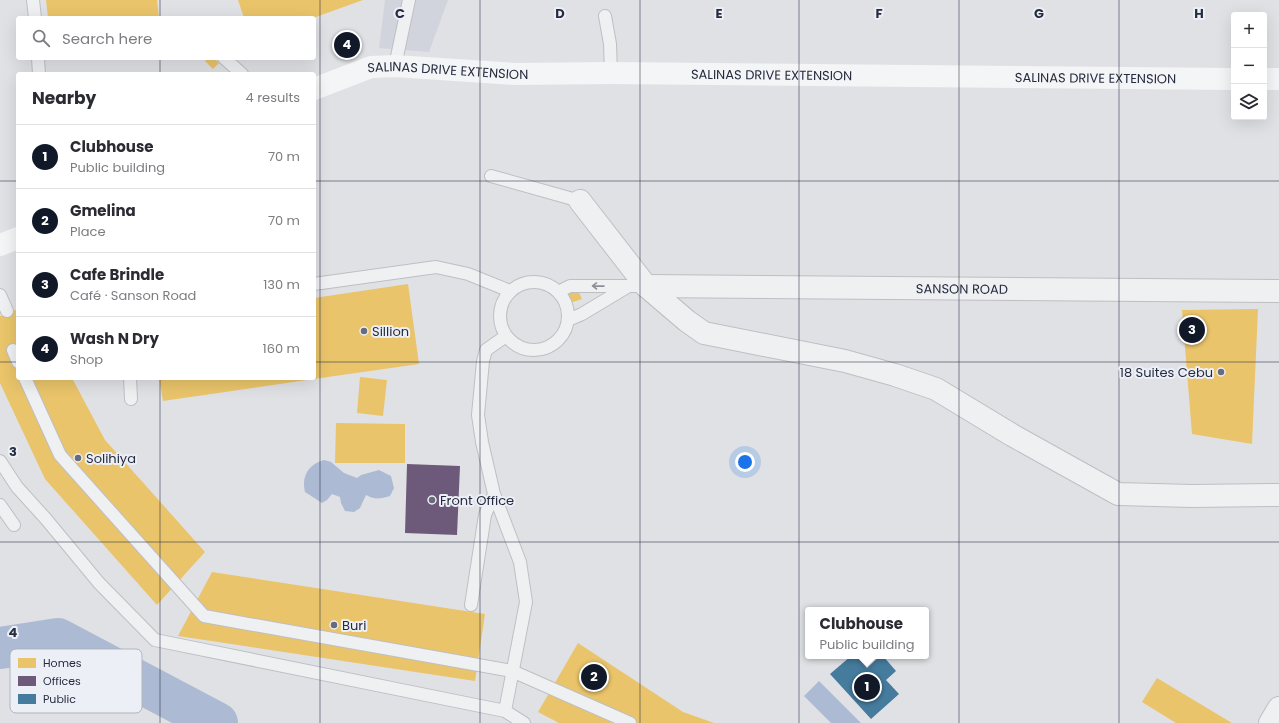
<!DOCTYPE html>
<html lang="en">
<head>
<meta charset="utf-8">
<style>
	body { margin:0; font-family:Poppins,sans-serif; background:#f2f2f3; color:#2b2b33 }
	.controls { position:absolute; right:12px; top:12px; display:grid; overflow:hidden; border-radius:4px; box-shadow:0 4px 16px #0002 }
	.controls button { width:36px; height:36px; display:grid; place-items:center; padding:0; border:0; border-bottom:1px solid #e1e1e2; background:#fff; color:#2b2b33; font:20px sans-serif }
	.you { position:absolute; left:745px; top:462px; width:14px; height:14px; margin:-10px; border:3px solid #fff; border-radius:50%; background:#1a73e8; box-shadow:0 0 0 6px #1a73e833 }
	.badge { display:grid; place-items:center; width:26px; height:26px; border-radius:50%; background:#111827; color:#fff; font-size:13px; font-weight:700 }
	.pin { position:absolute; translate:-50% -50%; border:2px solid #fff; box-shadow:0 1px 4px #0006 }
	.popup { position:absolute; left:805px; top:607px; width:124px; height:52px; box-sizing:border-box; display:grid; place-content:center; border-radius:4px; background:#fff; filter:drop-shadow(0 1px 3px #0005); font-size:13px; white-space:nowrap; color:#7c7c81 }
	.popup b { font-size:15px; color:#2b2b33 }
	.popup::after { content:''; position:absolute; left:50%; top:100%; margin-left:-8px; border:8px solid transparent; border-top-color:#fff }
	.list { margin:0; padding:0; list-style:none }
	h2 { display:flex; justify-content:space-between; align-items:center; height:52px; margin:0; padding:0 16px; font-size:17px }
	h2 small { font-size:13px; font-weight:400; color:#7c7c81 }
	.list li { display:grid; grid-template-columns:26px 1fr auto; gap:12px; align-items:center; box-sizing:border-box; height:64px; padding:0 16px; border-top:1px solid #e1e1e2 }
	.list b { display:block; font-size:15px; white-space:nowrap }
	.list p { margin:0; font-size:13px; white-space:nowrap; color:#7c7c81 }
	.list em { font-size:13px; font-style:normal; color:#7c7c81 }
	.icon { flex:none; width:22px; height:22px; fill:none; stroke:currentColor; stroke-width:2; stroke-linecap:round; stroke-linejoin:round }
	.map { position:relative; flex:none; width:1279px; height:723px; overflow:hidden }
	.search { position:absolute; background:#fff; box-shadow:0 4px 16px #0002; left:16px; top:16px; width:300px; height:44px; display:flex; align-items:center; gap:10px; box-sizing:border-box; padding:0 14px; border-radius:4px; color:#7c7c81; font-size:15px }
	.panel { position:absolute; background:#fff; box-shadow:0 4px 16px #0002; left:16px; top:72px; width:300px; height:308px; border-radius:4px }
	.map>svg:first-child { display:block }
	.built { fill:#d1d4dc }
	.water { fill:#acbad3 }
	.homes { fill:#e9c46a }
	.offices { fill:#6d597a }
	.public { fill:#457b9d }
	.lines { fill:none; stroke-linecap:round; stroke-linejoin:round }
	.river { stroke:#acbad3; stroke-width:42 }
	.lane-casing { stroke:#bebfc3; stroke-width:14 }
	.street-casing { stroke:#bebfc3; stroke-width:24 }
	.lane { stroke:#eff0f2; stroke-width:12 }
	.street { stroke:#eff0f2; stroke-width:22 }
	.secondary { stroke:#f4f5f6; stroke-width:22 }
	.oneway { stroke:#8a8e99 }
	.grid { fill:none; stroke:#262c40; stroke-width:1; stroke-opacity:0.55 }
	.poi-dot { fill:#676b7a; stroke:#edeff6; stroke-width:1.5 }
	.labels { text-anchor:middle; stroke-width:4; stroke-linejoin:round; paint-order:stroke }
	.street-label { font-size:13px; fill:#262c40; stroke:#edeff6 }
	.poi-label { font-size:13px; fill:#262c40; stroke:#edeff6; text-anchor:start }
	.key { fill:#edeff6; stroke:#b1b4bf; stroke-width:1 }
	.key-label { font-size:11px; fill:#262c40 }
	.grid-label { font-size:13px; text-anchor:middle; font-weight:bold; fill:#262c40; stroke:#edeff6; stroke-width:4; stroke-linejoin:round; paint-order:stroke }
</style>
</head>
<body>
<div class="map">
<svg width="1279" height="723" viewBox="0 0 1279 723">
	<rect width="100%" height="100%" fill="#e0e1e5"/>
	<path class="built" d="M385 0H448L429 52 379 48Z"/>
	<path class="water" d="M324 460 331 462 344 473 357 478 361 475 379 470 391 476 394 488 390 496C380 499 375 500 366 495L360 508 354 512 345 511 341 503 340 497 332 494 327 500 322 503 305 492C301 476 309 464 324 460Z
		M819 681 861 723H831L804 696Z"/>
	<path class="homes" d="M46 0H157L159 18H48Z
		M238 0H363L313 18H244Z
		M208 58H214L219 63 213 69 205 61Z
		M408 284 419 364 314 379V298Z
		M577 288 582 299 567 304 563 293Z
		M18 309V378H72L105 440 205 552 157 605 45 479 0 383V316Z
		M1258 309 1252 444 1192 434 1182 310Z
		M360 377 387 380 383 416 357 413Z
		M159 378H314V379L163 401Z
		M336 423 405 424V463H335Z
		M212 572 485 614 475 681 178 636Z
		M578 643 683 712 714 723H559L538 712Z
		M1157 678 1232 723H1176L1142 702Z"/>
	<path class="offices" d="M407 464 460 466 457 535 405 533Z"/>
	<path class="public" d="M851 656H856L867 668 880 656H883L896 671 886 680 899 694 871 719 830 674Z"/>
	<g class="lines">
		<path class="river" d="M0 648 58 639 217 723"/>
		<g class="lane-casing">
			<path id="lane" d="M33 0 35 18
				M605 16 610 44 611 73
				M38 58 39 74
				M224 58 242 74
				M395 66 409 0
				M491 176 580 201
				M500 316a34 34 0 1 1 68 0a34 34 0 1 1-68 0Z
				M314 284 436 267 468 274 510 291
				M558 292 570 286H646
				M0 295 7 311
				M568 320 582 314 627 287
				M13 350 18 362
				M25 378 60 455 204 616 512 671 630 723
				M130 378 131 399
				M0 461 17 487 46 519 99 583 155 640 505 711 524 723
				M0 505 14 525
				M471 605 485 515 494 494
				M505 711 526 602 520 562 494 494 482 442 478 415 483 361 486 350 506 336"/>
		</g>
		<g class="street-casing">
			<g id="street">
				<path d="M580 201 646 286 687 321 704 333 845 361 895 375 936 389 1012 435 1118 494 1192 496 1279 495"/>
				<path id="s1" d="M646 286 1279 291"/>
				<path d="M1270 723 1279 708"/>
			</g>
		</g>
		<use href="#lane" class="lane"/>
		<use href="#street" class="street"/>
		<g class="secondary">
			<path d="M1264 79H1279"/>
			<path id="s2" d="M314 89 371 67 395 66 516 74 611 73 1234 79"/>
			<path d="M0 245 18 238"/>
		</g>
	</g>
	<defs><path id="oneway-shaft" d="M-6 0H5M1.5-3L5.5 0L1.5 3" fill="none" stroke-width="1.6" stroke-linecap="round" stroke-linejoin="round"/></defs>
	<use class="oneway" href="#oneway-shaft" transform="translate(598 286) rotate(-179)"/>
	<path class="grid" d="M160 0V18M320 0V723M480 0V723M640 0V723M799 0V723M959 0V723M1119 0V723M160 58V74M0 181H18M314 181H1279M0 362H18M314 362H1279M160 378V723M0 542H1279"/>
	<g class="poi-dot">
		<circle cx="364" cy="331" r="4"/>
		<circle cx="1221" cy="372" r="4"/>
		<circle cx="78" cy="458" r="4"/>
		<circle cx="432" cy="500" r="4"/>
		<circle cx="334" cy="625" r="4"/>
	</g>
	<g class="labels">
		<g class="street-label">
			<text dy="5" stroke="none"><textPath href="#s2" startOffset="138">SALINAS DRIVE EXTENSION</textPath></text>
			<text dy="5" stroke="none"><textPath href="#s2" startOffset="462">SALINAS DRIVE EXTENSION</textPath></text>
			<text dy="5" stroke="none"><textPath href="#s2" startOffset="786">SALINAS DRIVE EXTENSION</textPath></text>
			<text dy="5" stroke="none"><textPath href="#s1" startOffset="316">SANSON ROAD</textPath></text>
		</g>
		<g class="poi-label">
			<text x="372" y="336">Sillion</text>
			<text x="1213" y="377" text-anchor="end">18 Suites Cebu</text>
			<text x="86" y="463">Solihiya</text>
			<text x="440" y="505">Front Office</text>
			<text x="342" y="630">Buri</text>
		</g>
	</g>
	<rect x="10" y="649" width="132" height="64" rx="6" class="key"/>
	<rect x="18" y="658" width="18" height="10" fill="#e9c46a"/>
	<rect x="18" y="676" width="18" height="10" fill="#6d597a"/>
	<rect x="18" y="694" width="18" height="10" fill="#457b9d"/>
	<g class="key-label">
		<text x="43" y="667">Homes</text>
		<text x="43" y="685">Offices</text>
		<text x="43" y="703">Public</text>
	</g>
	<g class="grid-label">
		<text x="400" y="18">C</text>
		<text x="560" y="18">D</text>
		<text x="719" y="18">E</text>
		<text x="879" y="18">F</text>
		<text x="1039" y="18">G</text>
		<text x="1199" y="18">H</text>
		<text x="13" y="456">3</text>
		<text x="13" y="637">4</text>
	</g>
</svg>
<div class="controls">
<button>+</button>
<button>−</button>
<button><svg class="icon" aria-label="layers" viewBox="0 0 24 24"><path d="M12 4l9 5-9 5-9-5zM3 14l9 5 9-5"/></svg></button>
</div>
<div class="you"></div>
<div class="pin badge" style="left:867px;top:687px">1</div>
<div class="popup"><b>Clubhouse</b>Public building</div>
<div class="pin badge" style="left:594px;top:677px">2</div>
<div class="pin badge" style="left:1192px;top:330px">3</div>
<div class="pin badge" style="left:347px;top:45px">4</div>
<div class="search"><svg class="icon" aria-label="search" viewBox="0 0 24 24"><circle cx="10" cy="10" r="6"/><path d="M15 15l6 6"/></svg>Search here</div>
<section class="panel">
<h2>Nearby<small>4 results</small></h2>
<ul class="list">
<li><span class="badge">1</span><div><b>Clubhouse</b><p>Public building</p></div><em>70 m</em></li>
<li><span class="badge">2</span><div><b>Gmelina</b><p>Place</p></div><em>70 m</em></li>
<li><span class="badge">3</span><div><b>Cafe Brindle</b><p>Café · Sanson Road</p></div><em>130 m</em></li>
<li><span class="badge">4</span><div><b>Wash N Dry</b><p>Shop</p></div><em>160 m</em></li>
</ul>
</section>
</div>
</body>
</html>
